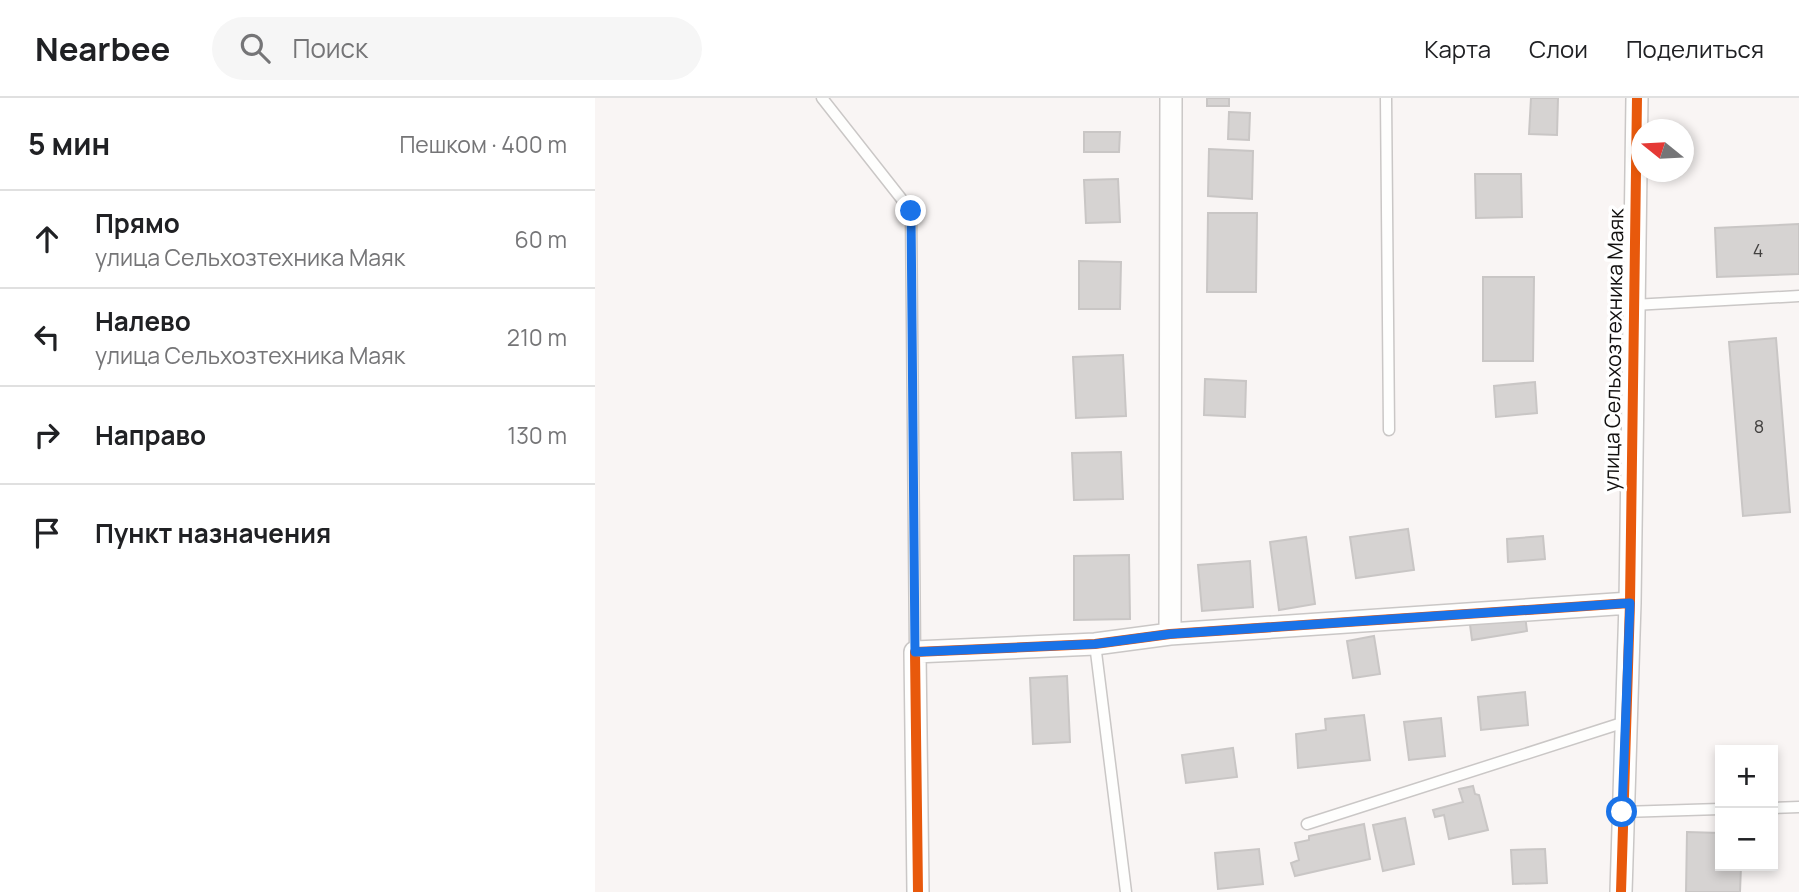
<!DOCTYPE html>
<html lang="ru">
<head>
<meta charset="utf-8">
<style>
	body { margin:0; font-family:Manrope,sans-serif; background:#f6f6f6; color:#202124 }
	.controls { position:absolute; right:21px; bottom:21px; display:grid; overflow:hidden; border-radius:0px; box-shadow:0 4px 10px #0003 }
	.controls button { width:63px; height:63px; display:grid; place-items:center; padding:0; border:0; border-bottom:2px solid #e0e0e0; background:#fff; color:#202124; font:35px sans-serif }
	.compass { position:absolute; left:1036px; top:21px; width:63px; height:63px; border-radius:50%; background:#fff; box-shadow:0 4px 10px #0003; rotate:288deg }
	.stop { position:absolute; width:21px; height:21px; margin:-16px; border:5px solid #1a73e8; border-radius:50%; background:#fff }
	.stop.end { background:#1a73e8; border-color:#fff; box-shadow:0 2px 7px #0008 }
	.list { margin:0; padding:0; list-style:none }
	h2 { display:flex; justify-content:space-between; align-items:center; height:91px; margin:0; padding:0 28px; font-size:30px }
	h2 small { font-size:23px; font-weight:400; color:#757577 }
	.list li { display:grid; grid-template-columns:46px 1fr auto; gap:21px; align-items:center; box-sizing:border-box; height:98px; padding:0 28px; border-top:2px solid #e0e0e0 }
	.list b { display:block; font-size:26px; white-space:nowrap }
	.list p { margin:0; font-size:23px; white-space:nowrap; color:#757577 }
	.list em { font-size:23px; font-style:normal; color:#757577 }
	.icon { flex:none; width:38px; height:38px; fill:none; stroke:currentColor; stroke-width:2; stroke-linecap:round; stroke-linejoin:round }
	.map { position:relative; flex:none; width:1204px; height:794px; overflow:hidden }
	header { display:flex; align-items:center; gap:42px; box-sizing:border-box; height:98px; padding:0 35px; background:#fff; border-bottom:2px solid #e0e0e0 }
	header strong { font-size:33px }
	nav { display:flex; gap:38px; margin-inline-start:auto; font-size:24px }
	.search { width:490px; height:63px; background:#f6f6f6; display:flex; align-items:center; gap:18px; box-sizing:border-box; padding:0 24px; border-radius:38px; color:#757577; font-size:26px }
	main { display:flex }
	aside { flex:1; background:#fff }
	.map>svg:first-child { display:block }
	.building { fill:#d6d3d2; stroke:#c9c6c5; stroke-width:2 }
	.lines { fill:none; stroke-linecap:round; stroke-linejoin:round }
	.lane-casing { stroke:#cac7c6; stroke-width:13 }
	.street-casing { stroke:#cac7c6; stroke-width:24 }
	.lane { stroke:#fefefd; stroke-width:10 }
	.street { stroke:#fefefd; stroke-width:21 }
	.cycleway-casing { stroke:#fff; stroke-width:15 }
	.cycleway { stroke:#e8590c; stroke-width:10 }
	.route { stroke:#1a73e8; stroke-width:9 }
	.labels { text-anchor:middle; stroke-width:7; stroke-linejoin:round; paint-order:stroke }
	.number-label { font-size:18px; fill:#434140 }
	.street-label { font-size:21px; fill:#12100f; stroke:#fff }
</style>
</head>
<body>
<header>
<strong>Nearbee</strong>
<div class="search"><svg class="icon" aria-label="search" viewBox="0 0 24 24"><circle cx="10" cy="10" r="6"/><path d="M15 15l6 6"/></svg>Поиск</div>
<nav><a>Карта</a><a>Слои</a><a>Поделиться</a></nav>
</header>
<main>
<aside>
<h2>5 мин<small>Пешком · 400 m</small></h2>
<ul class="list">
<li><svg class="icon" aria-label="ahead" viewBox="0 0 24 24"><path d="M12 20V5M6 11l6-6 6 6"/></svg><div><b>Прямо</b><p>улица Сельхозтехника Маяк</p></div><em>60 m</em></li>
<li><svg class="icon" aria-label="left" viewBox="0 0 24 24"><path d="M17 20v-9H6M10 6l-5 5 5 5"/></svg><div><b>Налево</b><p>улица Сельхозтехника Маяк</p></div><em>210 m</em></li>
<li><svg class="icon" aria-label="right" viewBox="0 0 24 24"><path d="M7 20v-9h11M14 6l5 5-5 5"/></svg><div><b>Направо</b></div><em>130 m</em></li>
<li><svg class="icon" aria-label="arrive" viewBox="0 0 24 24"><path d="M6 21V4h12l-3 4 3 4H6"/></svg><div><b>Пункт назначения</b></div></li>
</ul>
</aside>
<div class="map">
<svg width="1204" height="794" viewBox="0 0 1204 794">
	<rect width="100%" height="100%" fill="#f9f5f4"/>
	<path class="building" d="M612 0H634V8H612Z
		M936 0H963L962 37 934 36Z
		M634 14 655 15 654 42 633 41Z
		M489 34H525L524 54H489Z
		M614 51 658 53 657 101 613 98Z
		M880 76H926L927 119 881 120Z
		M523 81 525 124 491 125 489 82Z
		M613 115H662L661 194H612Z
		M1204 126V176L1122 179 1120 130Z
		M484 163 526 164 525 211H484Z
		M888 179H939L938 263H888Z
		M1181 240 1195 414 1148 418 1134 244Z
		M528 257 531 318 481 320 478 259Z
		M610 281 651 283 650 319 609 317Z
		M940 284 942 315 901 319 899 288Z
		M526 354 528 401 479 402 477 355Z
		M813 431 819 472 761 480 755 439Z
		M948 438 950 461 913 464 912 441Z
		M711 439 720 506 684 512 675 444Z
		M534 457 535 521 479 522V458Z
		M655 463 658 509 607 513 603 467Z
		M929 510 932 533 877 542 874 519Z
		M779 538 785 576 758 580 752 543Z
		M472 578 475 644 438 646 435 580Z
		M930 594 933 627 886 632 883 599Z
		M769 617 775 662 703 670 701 636 731 632 730 621Z
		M846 620 850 658 814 662 809 624Z
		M638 650 642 679 591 685 587 657Z
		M878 688 880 696 884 697 893 732 854 741 849 717 840 719 838 712 868 704 864 691Z
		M810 720 819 766 788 773 778 727Z
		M769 726 775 761 700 778 696 765 704 762 700 745 714 742V738Z
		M1092 734 1125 735V768H1146L1145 794H1091Z
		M664 751 668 786 623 791 620 755Z
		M950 751 952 785 918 786 916 752Z"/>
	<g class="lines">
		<g class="lane-casing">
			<path id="lane" d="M227 0 316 113 320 554
				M791 0 794 332
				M1038 207 1204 198
				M500 546 531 794
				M1178 710 1204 709
				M1027 714 1125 711
				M712 726 1030 624"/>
		</g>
		<g class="street-casing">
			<path id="street" d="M575 536 576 0
				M323 794 320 554 500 546 575 536 1035 505
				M1026 794 1035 505 1042 0"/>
		</g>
		<use href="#lane" class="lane"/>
		<use href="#street" class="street"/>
		<g class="cycleway-casing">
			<path id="cycleway" d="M323 794 320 554 500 546 575 536 1035 505
				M1026 794 1035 505 1042 0"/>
		</g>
		<use href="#cycleway" class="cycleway"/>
	</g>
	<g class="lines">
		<path class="route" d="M316 113 320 554 500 546 575 536 1035 505 1027 714"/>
	</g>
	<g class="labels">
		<g class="number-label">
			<text x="1163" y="159">4</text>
			<text x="1164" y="335">8</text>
		</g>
		<g class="street-label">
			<text transform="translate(1019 252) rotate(-89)" y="7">улица Сельхозтехника Маяк</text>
		</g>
	</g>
</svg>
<div class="controls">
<button>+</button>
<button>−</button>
</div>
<svg class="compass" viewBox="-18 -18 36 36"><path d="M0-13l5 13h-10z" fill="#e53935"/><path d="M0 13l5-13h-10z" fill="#757577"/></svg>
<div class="stop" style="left:1027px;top:714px"></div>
<div class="stop end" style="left:316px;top:113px"></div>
</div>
</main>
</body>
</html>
